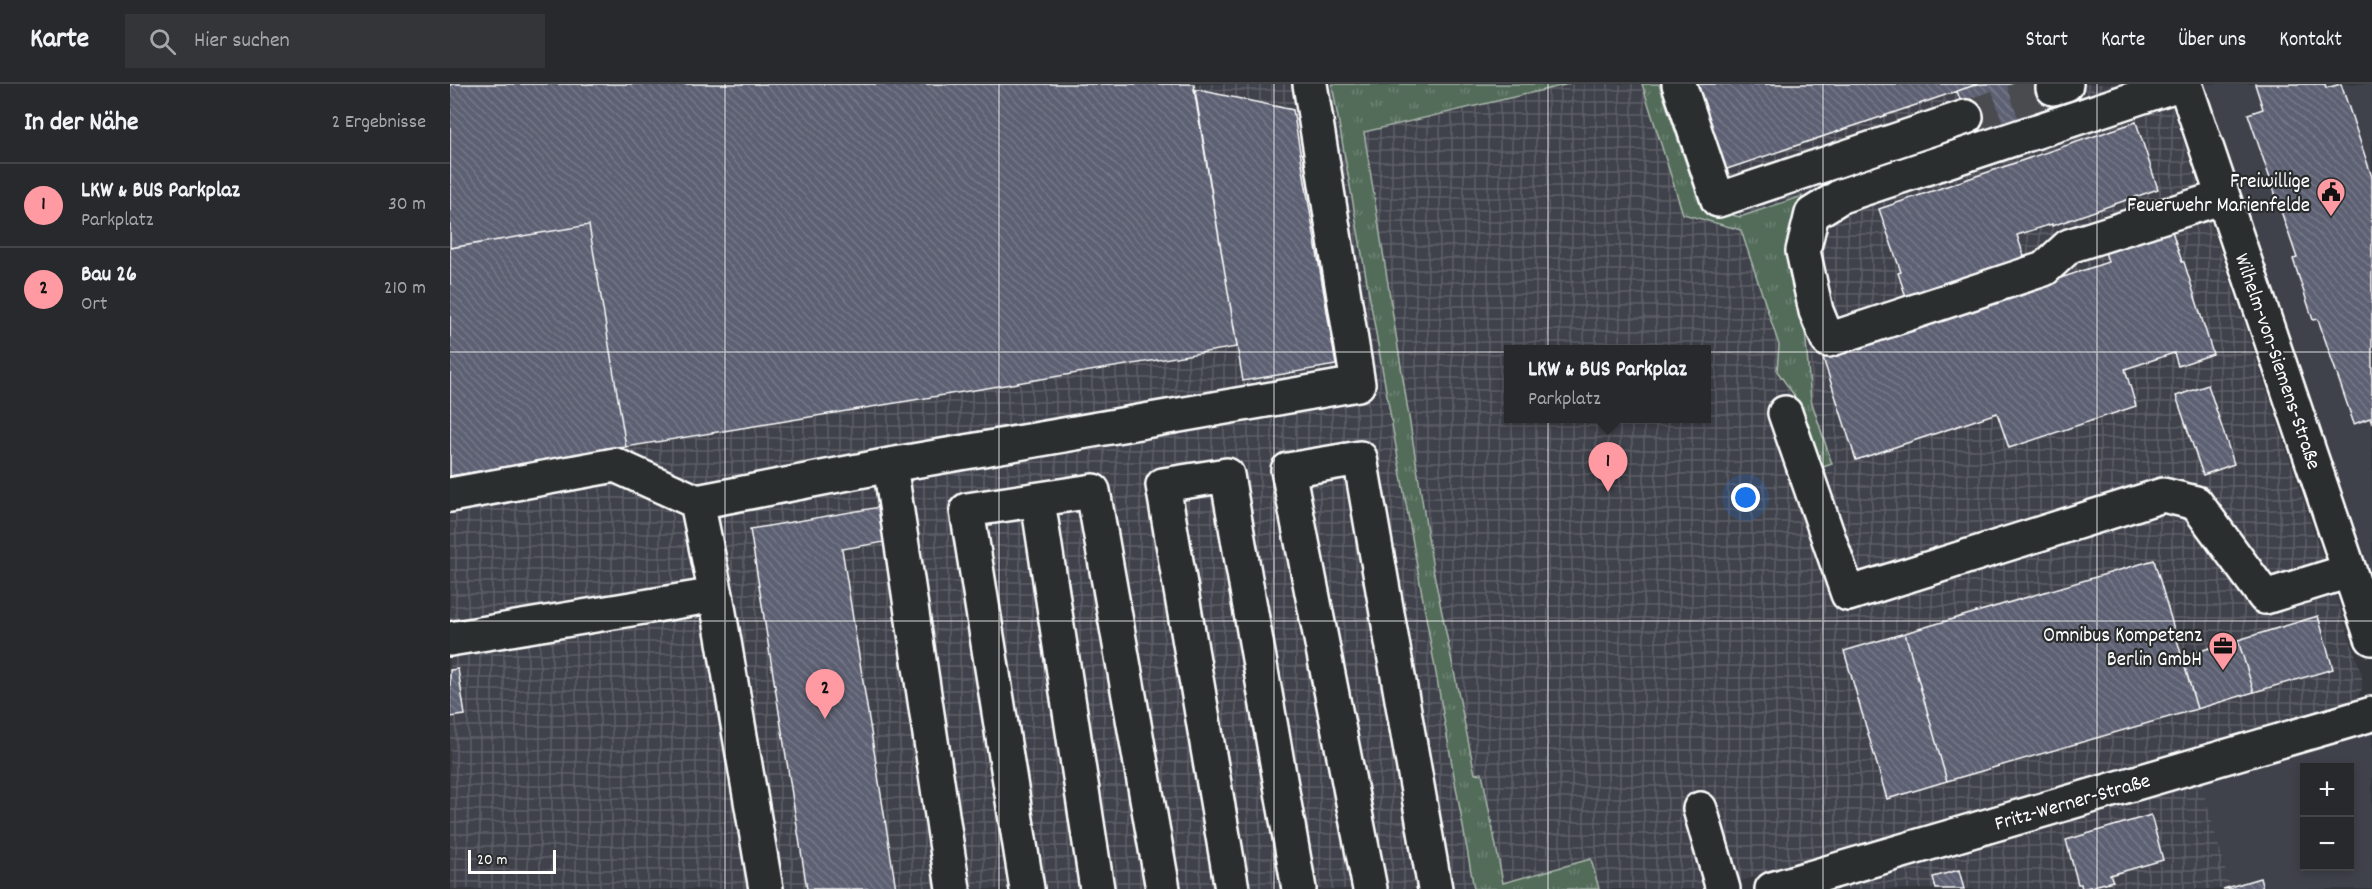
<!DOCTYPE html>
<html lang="de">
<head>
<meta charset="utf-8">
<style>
	body { margin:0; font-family:Dekko,sans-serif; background:#333539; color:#f1f3f6 }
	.controls { position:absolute; right:18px; bottom:18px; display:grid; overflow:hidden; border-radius:0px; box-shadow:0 3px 9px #0003 }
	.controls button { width:54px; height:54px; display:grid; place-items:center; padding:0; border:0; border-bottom:2px solid #434549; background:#27292d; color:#f1f3f6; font:30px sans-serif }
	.scale { position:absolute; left:18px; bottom:15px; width:88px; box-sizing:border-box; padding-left:6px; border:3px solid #fff; border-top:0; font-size:16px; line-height:21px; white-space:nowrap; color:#fff; -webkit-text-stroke:4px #2a2d2e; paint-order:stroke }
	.you { position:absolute; left:1296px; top:414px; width:21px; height:21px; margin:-15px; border:4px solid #fff; border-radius:50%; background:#1a73e8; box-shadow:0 0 0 9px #1a73e833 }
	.badge { display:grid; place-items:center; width:39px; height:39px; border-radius:50%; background:#ff9aa2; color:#111; font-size:20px; font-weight:700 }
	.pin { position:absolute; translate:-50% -50px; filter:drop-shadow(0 2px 3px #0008) }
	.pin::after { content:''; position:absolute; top:32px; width:21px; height:18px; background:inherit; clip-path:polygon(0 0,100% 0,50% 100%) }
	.popup { position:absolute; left:1054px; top:261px; width:207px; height:78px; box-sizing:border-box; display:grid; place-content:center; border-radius:0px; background:#27292d; filter:drop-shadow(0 2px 4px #0005); font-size:20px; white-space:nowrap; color:#a4a6aa }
	.popup b { font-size:22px; color:#f1f3f6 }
	.popup::after { content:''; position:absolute; left:50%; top:100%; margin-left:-12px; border:12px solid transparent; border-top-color:#27292d }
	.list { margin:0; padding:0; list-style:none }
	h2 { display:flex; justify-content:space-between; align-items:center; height:78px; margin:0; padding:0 24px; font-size:26px }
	h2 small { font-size:20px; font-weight:400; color:#a4a6aa }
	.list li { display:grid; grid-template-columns:39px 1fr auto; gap:18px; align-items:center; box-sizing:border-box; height:84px; padding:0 24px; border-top:2px solid #434549 }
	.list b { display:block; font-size:22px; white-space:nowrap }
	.list p { margin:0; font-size:20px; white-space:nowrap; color:#a4a6aa }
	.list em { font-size:20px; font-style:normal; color:#a4a6aa }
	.icon { flex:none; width:33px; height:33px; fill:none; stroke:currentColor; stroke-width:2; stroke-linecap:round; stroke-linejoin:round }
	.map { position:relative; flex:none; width:1922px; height:805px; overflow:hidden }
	header { display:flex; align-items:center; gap:36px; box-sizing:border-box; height:84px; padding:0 30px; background:#27292d; border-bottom:2px solid #434549 }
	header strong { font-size:28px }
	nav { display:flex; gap:33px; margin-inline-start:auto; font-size:21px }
	.search { width:420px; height:54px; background:#333539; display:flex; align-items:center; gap:15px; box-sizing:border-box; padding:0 21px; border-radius:0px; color:#a4a6aa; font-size:22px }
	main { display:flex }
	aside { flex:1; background:#27292d }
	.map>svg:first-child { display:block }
	.built { fill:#40434c; fill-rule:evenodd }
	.industrial { fill:url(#industrial-grid); fill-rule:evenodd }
	.grass { fill:url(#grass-tufts); stroke:#a9b6ac; stroke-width:1.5 }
	.building { fill:url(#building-back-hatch); stroke:#fff; stroke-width:1.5 }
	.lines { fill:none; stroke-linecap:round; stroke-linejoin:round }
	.minor-tunnel { stroke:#484b50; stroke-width:33; stroke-dasharray:33 16; stroke-linecap:butt }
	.minor-casing { stroke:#fff; stroke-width:38 }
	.minor { stroke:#2a2d2e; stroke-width:33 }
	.grid { fill:none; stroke:#fff; stroke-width:1.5; stroke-opacity:0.55 }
	.labels { text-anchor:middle; stroke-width:4.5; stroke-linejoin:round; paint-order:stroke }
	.poi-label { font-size:21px; fill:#fff; stroke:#2a2d2e; text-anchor:end }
	.street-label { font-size:21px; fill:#fff; stroke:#2a2d2e }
</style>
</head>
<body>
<header>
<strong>Karte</strong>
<div class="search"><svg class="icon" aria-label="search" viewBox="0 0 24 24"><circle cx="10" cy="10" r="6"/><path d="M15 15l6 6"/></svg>Hier suchen</div>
<nav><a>Start</a><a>Karte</a><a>Über uns</a><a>Kontakt</a></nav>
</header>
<main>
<aside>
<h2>In der Nähe<small>2 Ergebnisse</small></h2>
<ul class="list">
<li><span class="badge">1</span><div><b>LKW &amp; BUS Parkplaz</b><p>Parkplatz</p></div><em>30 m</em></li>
<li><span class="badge">2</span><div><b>Bau 26</b><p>Ort</p></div><em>210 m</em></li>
</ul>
</aside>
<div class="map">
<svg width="1922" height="805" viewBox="0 0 1922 805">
	<defs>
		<pattern id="industrial-grid" width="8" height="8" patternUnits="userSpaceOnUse" patternTransform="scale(1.5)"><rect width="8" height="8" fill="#40434c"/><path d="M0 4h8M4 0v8" fill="none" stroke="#5d5f67"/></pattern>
		<pattern id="grass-tufts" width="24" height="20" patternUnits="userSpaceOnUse" patternTransform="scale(1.5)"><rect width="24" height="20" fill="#536c5a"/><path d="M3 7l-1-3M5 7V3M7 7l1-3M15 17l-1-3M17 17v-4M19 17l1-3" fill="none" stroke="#6d8273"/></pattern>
		<pattern id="building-back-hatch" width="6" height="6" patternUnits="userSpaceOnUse" patternTransform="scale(1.5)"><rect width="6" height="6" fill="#5d6072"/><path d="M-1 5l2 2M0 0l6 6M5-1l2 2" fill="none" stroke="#757887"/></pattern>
	</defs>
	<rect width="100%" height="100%" fill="#34373c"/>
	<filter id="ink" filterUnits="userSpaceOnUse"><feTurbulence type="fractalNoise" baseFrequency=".0167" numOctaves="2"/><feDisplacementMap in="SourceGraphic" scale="12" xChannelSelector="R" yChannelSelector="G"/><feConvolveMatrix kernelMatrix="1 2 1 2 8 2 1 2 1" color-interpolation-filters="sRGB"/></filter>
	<g filter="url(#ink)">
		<path class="built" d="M1755 0H1922V492L1756 3Z
			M1922 649V805H1781L1751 699ZM1854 684H1900V782H1854Z"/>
		<path class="industrial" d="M0 0H1714L1912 591V605L1906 615 1901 619 1263 805H0ZM1059 266H1257V334H1059Z
			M1751 699 1781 805H1387L1528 763Z"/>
		<path class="grass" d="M882 0H1119L914 48 983 485 1025 690 1032 689 1053 799 1141 775 1149 805H1024Z
			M1192 0H1209L1251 123 1290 133 1352 112 1341 183 1352 211 1361 316 1382 380 1373 383 1344 311 1327 287 1329 261 1291 146 1233 130Z"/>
		<path class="building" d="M0 0H744L787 263 176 363 139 141 0 164Z
			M1245 0H1528L1274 86Z
			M1528 0H1601L1610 25 1524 55 1507 7Z
			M1805 0H1875L1876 4 1891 0 1922 93V340L1920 334 1904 340 1868 235 1863 236 1843 175 1847 174 1798 30 1813 25Z
			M744 5 843 26 886 281 793 297Z
			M1686 38 1708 105 1602 142V140L1567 151 1577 182 1459 222 1448 189 1451 188 1429 125Z
			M139 141 176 363 0 392V164Z
			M1721 144 1732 178H1734L1763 270 1728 282 1724 269 1675 285 1686 322 1559 364 1547 329 1406 376 1373 274 1658 178 1655 168Z
			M1758 301 1784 380 1753 391 1726 312Z
			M430 423 435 458 392 465 446 805H357L300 445Z
			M1704 476 1747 625 1497 697 1455 549Z
			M1868 532 1883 585 1804 608 1788 556Z
			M1455 549 1497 697 1437 715 1394 567Z
			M1788 556 1804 608 1747 625 1732 572Z
			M8 585 15 631 0 633V586Z
			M1701 731 1713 776 1660 791 1663 797 1632 805 1631 800H1628L1616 756Z
			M1509 786 1514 805H1486L1483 793Z
			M1810 794 1813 805H1773Z"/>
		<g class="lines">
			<path class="minor-tunnel" d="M1516 33 1603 4"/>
			<g class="minor-casing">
				<path id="minor" d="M1229 0 1268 116 1516 33
					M1729 0 1391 112 1362 130 1353 167 1366 227 1378 256 1594 185 1619 162 1773 113
					M1735 0 1922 554
					M1603 4 1616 0
					M1335 329 1398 510 1713 411 1746 419 1815 513 1899 487
					M440 381 503 805
					M0 411 165 381 247 418
					M588 417 647 805
					M266 511 247 418 440 381 908 300 860 0
					M0 555 266 511 316 805
					M1250 725 1273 805
					M577 805 517 426 643 407 713 805
					M782 805 713 401 777 391 849 805
					M920 805 838 386 910 374 985 805
					M1322 805 1922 630"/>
			</g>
			<use href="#minor" class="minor"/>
		</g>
	</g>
	<path class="grid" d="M275 0V805M549 0V805M824 0V805M1098 0V805M1373 0V805M1647 0V805M0 268H1922M0 537H1922"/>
	<defs>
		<g id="civic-pin" transform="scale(1.5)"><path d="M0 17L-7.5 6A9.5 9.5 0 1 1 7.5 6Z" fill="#ff9aa2" stroke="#2a2d2e"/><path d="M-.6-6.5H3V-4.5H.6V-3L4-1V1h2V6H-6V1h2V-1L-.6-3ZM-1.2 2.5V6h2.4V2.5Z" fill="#111"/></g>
		<g id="office-pin" transform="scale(1.5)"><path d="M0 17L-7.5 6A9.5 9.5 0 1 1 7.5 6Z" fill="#ff9aa2" stroke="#2a2d2e"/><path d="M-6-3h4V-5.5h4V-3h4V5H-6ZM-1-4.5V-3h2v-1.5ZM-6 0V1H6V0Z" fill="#111"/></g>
	</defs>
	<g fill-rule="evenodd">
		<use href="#civic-pin" x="1881" y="108"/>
		<use href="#office-pin" x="1773" y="562"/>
	</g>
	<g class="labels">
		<g class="poi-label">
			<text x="1860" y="103">Freiwillige<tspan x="1860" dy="24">Feuerwehr Marienfelde</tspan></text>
			<text x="1752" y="557">Omnibus Kompetenz<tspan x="1752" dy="24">Berlin GmbH</tspan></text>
		</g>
		<g class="street-label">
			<text transform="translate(1829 277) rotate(71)" y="7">Wilhelm-von-Siemens-Straße</text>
			<text transform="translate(1622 717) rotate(-16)" y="7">Fritz-Werner-Straße</text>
		</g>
	</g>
</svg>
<div class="controls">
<button>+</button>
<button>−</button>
</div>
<div class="scale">20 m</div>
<div class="you"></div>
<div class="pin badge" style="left:1158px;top:408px">1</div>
<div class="popup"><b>LKW &amp; BUS Parkplaz</b>Parkplatz</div>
<div class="pin badge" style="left:375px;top:635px">2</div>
</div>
</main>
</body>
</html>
